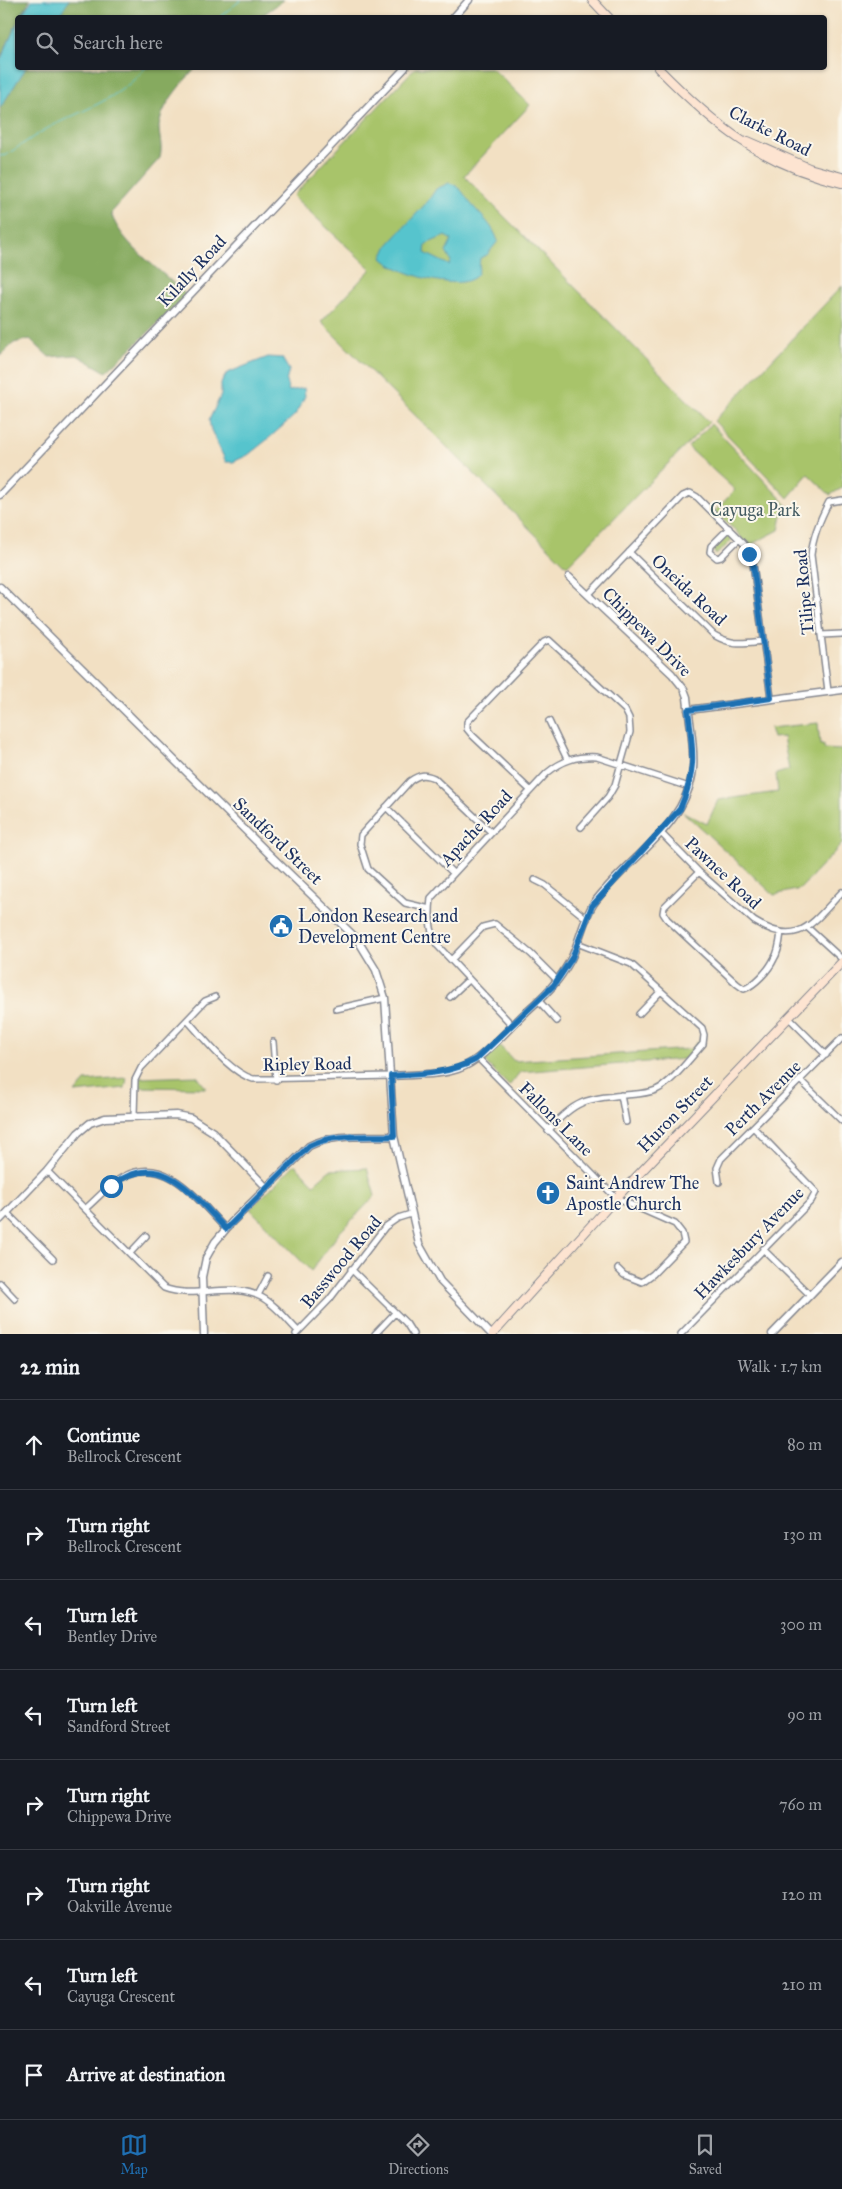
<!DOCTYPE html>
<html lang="en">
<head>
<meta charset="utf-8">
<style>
	body { margin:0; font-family:"IM FELL Great Primer",serif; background:#20242c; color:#f1f3f6 }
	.stop { position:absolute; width:15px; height:15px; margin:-11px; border:4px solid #1f6fb2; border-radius:50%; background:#fff }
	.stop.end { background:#1f6fb2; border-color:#fff; box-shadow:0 1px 5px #0008 }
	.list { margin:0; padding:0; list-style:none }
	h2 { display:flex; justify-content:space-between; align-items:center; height:65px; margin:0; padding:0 20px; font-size:21px }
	h2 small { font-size:16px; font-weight:400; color:#9ea1a6 }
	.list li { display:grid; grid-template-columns:32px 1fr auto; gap:15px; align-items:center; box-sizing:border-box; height:90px; padding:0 20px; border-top:1px solid #363941 }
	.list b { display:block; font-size:19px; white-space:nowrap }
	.list p { margin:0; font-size:16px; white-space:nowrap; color:#9ea1a6 }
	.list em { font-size:16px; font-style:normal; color:#9ea1a6 }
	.icon { flex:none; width:28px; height:28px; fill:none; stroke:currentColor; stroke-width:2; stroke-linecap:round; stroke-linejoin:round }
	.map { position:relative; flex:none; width:842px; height:1334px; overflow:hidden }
	.search { position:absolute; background:#171b24; box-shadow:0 1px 4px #0004; left:15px; right:15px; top:15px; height:55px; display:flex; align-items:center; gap:12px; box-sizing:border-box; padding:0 18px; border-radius:5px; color:#9ea1a6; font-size:19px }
	.sheet { height:785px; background:#171b24 }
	nav { display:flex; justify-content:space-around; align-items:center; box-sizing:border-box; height:70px; border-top:1px solid #363941; background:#171b24; font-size:14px; color:#9ea1a6 }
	nav a { display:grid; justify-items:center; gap:2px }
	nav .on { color:#1f6fb2 }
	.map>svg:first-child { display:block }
	.green { fill:#a8c46b; stroke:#627a64 }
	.forest { fill:#86aa5f; stroke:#506c5e }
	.water { fill:#57c4cd; stroke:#397a96; fill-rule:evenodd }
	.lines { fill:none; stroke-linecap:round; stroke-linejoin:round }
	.stream { stroke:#57c4cd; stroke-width:1 }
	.minor-casing { stroke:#868890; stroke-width:8 }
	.tertiary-casing { stroke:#868890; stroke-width:9 }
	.secondary-casing { stroke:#868890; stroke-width:10 }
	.minor { stroke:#fff; stroke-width:5 }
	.tertiary { stroke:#fff; stroke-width:6 }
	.secondary { stroke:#fde4d1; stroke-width:8 }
	.route { stroke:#1f6fb2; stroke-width:6 }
	.labels { text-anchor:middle; stroke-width:4; stroke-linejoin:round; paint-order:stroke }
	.street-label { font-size:18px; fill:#1b2f5e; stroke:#fbf7ec }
	.park-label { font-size:18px; fill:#455c62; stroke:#fbf7ec }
	.poi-label { font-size:18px; fill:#1b2f5e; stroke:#fbf7ec; text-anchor:start }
</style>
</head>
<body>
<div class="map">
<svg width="842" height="1334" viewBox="0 0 842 1334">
	<rect width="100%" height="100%" fill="#fbf7ec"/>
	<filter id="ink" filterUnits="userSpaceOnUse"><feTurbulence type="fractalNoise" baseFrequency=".02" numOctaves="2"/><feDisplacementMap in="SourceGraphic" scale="10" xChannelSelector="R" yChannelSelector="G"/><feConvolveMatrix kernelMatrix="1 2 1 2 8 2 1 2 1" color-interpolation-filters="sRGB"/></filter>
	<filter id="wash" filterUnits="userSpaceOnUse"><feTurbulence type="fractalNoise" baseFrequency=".0096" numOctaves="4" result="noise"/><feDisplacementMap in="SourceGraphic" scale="20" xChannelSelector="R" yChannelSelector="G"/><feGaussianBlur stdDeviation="1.12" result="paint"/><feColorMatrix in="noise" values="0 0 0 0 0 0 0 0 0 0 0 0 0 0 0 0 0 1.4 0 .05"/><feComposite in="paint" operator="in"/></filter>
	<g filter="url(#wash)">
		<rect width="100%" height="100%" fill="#f2e0c3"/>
		<path class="green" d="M415 68H492L530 105 464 176 709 422 567 566 321 322 371 269 293 196Z
			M842 286V488L830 495 808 474 788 498 714 421Z
			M711 424 787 505 782 516 779 530 748 546 735 530 714 512 735 490 688 447Z
			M726 535 730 536 731 541 716 555 713 550Z
			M818 723 820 745H824V749L842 750V844L800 889 774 895 683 812 707 824 718 800 778 792 776 774 789 770 783 737 773 738 770 728Z
			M702 1037 701 1042 685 1059 520 1072 509 1086 484 1061V1057L497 1043 514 1061 691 1049Z
			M197 1076 206 1088 136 1087 138 1078Z
			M127 1078 125 1088 75 1093 85 1081Z
			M295 1164 314 1184 330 1170 367 1168 375 1196 340 1232 311 1271 250 1209Z"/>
		<path class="forest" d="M0 0H30C18 19 11 38 0 58Z
			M68 0H284L260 17 56 18Z
			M25 68H196C182 83 161 105 159 127 159 138 163 145 160 158L111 213C122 247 164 271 187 296L106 372 77 355 49 357 30 339 14 343 0 356V107Z"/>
		<path class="water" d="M32 0H69L58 17H20Z
			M17 23 18 68H26L0 108V61Z
			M449 183C462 186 464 196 472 205 483 218 492 224 498 241L487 255 480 258C479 265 480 273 475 277 457 292 397 273 382 258L388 245 428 201 436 189ZM445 236 452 240 446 252 451 261 449 265 425 253 426 244Z
			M268 357 282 358 289 370 286 382 289 391 304 388 305 396 295 415 268 439 248 455 233 462H226L211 430 209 420 221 395V383L227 373Z"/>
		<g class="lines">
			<path class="stream" d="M218 18 241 0
				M0 156 6 155C20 146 34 136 48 128 82 110 120 99 145 68"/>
		</g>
	</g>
	<g filter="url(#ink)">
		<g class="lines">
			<g class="minor-casing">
				<path id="minor" d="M729 528 711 546 710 552 717 558 721 557 739 539
					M629 552 714 635C733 646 743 643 764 641
					M588 595 683 496 690 493 697 497 744 544 753 564 771 698
					M821 635 842 634
					M828 691 811 555C813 535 820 519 829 502L842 500
					M549 721 567 759
					M530 790 472 735 467 729V722L544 642 549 640 625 710 629 718 630 732 615 785 608 797 581 827
					M386 807 453 873
					M660 832 699 872 754 921C799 949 812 923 842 892
					M699 872 664 907 663 913 667 919 737 984 744 989C755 985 769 970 774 959 779 952 780 941 781 932
					M535 880 545 885 587 919
					M430 909 405 903 368 869 360 844 361 835 410 781C420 774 424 774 434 778L491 832
					M808 928 842 959
					M451 960 483 927 495 924 531 954 557 980
					M450 997 469 979
					M538 1000 557 1021
					M336 1009 385 998
					M639 1014 661 991
					M789 1018 826 1055
					M187 1020C205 1039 229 1072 253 1079L391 1076
					M512 1025 437 945C429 929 429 916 431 898L547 773C563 760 576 756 597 757L689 787
					M273 1042 276 1080
					M478 1058 616 1198 675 1224 682 1233 684 1242 653 1274 642 1282 624 1275 618 1269
					M800 1080 842 1121
					M621 1095 626 1122
					M134 1116 135 1080 141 1068 205 1001 215 997
					M548 1131C575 1100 585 1099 625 1095 636 1094 646 1094 656 1090 672 1083 691 1057 703 1044L704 1035 702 1028 631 964 577 943
					M47 1171 164 1288C195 1300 231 1281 261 1297 275 1304 287 1320 298 1331
					M719 1182 717 1168 721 1159 842 1038
					M85 1209C97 1199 109 1184 123 1177 167 1153 199 1202 226 1229
					M7 1213 53 1259
					M763 1249 810 1295
					M131 1252 146 1236
					M351 1269 406 1323 413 1334
					M0 1283 15 1299
					M258 1295 268 1276
					M296 1334 329 1300 385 1227 398 1218 411 1214
					M375 1334 395 1313
					M681 1334 811 1201 816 1192 753 1127"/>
			</g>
			<g class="tertiary-casing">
				<path id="tertiary" d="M453 18 469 0
					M0 495 405 68
					M0 587 266 851 357 939 376 970 385 998 394 1136 419 1244 440 1281 491 1334
					M688 710 842 690
					M391 1076C413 1074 437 1076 458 1069 482 1061 506 1031 525 1013 534 1004 546 995 554 984 561 977 566 968 571 959 580 941 583 919 594 903 626 859 687 827 693 769 695 745 689 720 687 697L684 689 672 674 569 577
					M0 1220 47 1171 78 1133 90 1123 105 1118 176 1115 191 1118 213 1132 267 1188
					M204 1334 202 1277 206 1258 215 1242 232 1222 309 1146C335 1133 366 1137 394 1136
					M772 1334 842 1262"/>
			</g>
			<g class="secondary-casing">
				<path id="secondary" d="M592 0 609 18
					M658 68C714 125 762 165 842 183
					M748 141 809 168 842 177
					M493 1334 616 1198 842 962"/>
			</g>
			<use href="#minor" class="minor"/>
			<use href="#tertiary" class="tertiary"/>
			<use href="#secondary" class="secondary"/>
		</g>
	</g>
	<g class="lines" filter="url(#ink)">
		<path class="route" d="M111 1186C162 1147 193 1195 226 1229L309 1146C335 1133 366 1137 394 1136L391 1076C420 1074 448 1074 475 1060L554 985 572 958 592 906 680 809C697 770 693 750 688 710L771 698 753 564 749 554"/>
	</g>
	<defs>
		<g id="civic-disc" transform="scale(1.25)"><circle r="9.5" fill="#1f6fb2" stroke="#fbf7ec"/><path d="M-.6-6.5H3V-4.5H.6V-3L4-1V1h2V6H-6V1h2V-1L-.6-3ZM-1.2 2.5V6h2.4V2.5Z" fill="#fff"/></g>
		<g id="church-disc" transform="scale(1.25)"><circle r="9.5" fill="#1f6fb2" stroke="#fbf7ec"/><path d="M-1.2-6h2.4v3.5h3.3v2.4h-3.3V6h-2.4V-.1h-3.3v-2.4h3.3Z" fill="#fff"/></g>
	</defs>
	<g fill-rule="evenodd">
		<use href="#civic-disc" x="281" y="926"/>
		<use href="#church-disc" x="548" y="1193"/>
	</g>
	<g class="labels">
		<g class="street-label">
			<text transform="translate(770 131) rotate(27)" y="6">Clarke Road</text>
			<text transform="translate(192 271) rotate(-47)" y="6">Kilally Road</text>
			<text transform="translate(689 590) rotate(43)" y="6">Oneida Road</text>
			<text transform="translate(804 592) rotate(-95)" y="6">Tilipe Road</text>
			<text transform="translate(647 632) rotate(45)" y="6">Chippewa Drive</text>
			<text transform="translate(476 828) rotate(-47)" y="6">Apache Road</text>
			<text transform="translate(278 841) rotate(44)" y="6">Sandford Street</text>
			<text transform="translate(723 873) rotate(43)" y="6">Pawnee Road</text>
			<text transform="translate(307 1064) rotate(-1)" y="6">Ripley Road</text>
			<text transform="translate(763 1098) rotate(-45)" y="6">Perth Avenue</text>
			<text transform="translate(675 1114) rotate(-46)" y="6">Huron Street</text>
			<text transform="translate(556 1119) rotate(45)" y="6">Fallons Lane</text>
			<text transform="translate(749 1243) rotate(-46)" y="6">Hawkesbury Avenue</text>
			<text transform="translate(341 1262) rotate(-50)" y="6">Basswood Road</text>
		</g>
		<g class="park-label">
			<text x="755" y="516">Cayuga Park</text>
		</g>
		<g class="poi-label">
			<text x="298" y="922">London Research and<tspan x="298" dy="21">Development Centre</tspan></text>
			<text x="566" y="1189">Saint Andrew The<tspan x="566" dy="21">Apostle Church</tspan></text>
		</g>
	</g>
</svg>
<div class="stop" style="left:111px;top:1186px"></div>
<div class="stop end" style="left:749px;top:554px"></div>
<div class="search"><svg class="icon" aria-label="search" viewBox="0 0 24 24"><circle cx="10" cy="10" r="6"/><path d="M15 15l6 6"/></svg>Search here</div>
</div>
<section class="sheet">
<h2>22 min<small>Walk · 1.7 km</small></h2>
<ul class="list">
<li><svg class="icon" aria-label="ahead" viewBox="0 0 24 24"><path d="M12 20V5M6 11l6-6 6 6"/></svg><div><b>Continue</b><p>Bellrock Crescent</p></div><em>80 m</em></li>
<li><svg class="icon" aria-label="right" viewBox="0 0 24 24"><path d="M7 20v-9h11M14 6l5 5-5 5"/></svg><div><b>Turn right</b><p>Bellrock Crescent</p></div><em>130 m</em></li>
<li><svg class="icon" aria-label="left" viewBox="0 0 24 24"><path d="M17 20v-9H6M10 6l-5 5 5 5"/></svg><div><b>Turn left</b><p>Bentley Drive</p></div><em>300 m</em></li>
<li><svg class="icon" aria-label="left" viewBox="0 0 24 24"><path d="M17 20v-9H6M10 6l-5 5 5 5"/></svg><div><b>Turn left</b><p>Sandford Street</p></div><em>90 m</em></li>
<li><svg class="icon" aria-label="right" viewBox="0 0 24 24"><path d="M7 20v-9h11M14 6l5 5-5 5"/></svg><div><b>Turn right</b><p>Chippewa Drive</p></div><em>760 m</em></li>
<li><svg class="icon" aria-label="right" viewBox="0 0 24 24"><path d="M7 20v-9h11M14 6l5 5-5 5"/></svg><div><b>Turn right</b><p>Oakville Avenue</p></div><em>120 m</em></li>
<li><svg class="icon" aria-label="left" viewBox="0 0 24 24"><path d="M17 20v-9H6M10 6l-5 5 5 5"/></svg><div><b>Turn left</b><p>Cayuga Crescent</p></div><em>210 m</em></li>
<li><svg class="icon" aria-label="arrive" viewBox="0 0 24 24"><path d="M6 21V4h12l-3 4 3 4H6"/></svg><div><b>Arrive at destination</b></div></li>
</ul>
</section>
<nav>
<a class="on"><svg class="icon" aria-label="map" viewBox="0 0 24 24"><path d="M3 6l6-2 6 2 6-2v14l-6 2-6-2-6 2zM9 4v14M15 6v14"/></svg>Map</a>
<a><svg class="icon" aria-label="directions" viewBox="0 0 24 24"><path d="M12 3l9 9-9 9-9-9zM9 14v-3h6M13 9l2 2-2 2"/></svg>Directions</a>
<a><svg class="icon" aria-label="saved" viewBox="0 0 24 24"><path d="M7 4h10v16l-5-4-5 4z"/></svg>Saved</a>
</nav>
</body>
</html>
